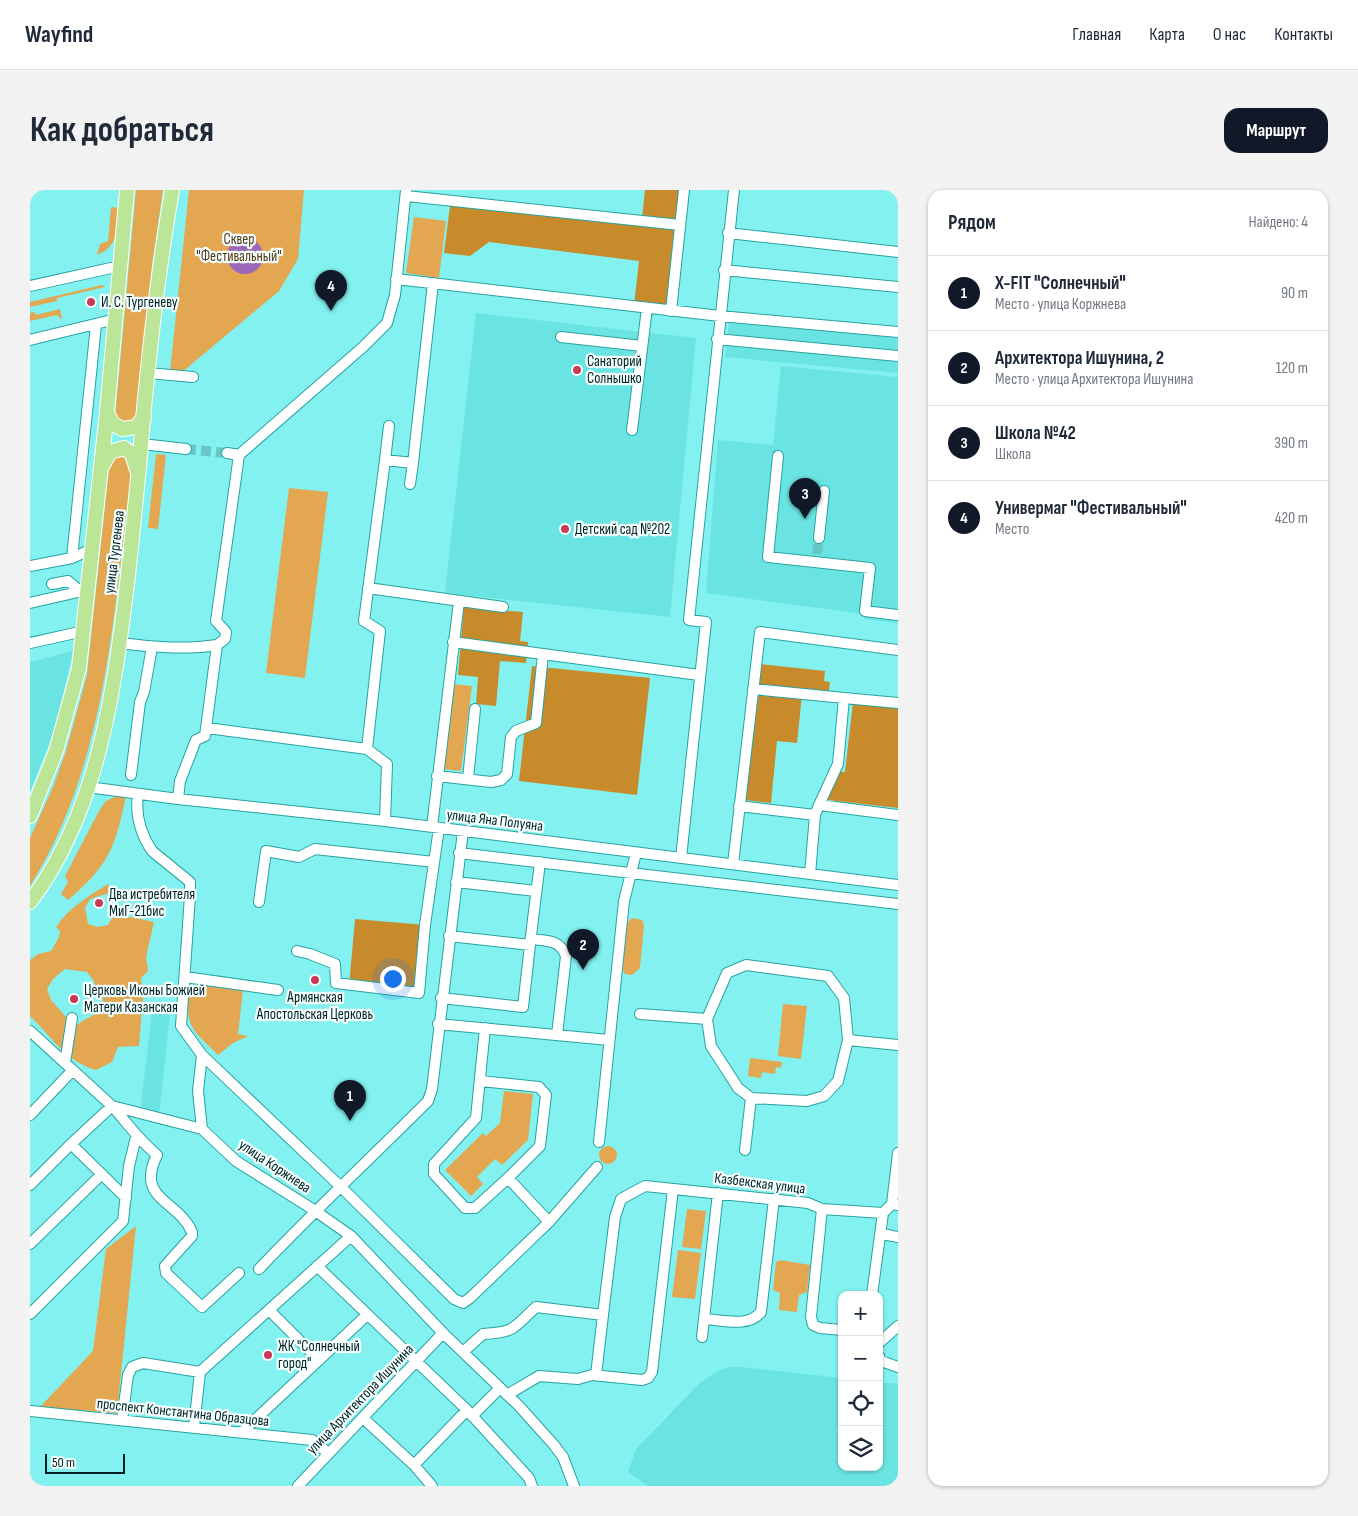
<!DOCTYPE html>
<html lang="ru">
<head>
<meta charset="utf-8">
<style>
	body { margin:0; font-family:"Sofia Sans Condensed",sans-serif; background:#f2f2f3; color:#1f2937 }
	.controls { position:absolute; right:15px; bottom:15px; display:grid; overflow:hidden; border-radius:10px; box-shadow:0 1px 4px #0004 }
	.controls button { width:45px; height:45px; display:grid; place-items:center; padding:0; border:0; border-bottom:1px solid #e0e1e3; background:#fff; color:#1f2937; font:25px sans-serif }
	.scale { position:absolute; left:15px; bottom:12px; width:80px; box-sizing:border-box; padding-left:5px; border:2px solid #002121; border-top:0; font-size:14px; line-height:18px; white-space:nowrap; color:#002121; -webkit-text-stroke:4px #f5ffff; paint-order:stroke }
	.you { position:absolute; left:362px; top:788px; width:18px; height:18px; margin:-12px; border:4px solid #fff; border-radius:50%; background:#1a73e8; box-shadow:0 0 0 8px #1a73e833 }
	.badge { display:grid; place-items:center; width:32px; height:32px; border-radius:50%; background:#111827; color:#fff; font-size:16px; font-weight:700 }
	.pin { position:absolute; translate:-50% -41px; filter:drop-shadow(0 1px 2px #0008) }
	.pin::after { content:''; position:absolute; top:26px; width:18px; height:15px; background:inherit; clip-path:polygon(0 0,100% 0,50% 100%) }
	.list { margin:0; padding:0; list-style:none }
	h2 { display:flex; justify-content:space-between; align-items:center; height:65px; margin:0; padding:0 20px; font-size:21px }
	h2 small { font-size:16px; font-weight:400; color:#747a83 }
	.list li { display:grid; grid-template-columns:32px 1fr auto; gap:15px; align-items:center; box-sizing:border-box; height:75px; padding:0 20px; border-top:1px solid #e0e1e3 }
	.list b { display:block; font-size:19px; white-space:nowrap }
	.list p { margin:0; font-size:16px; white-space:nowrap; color:#747a83 }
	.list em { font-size:16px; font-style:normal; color:#747a83 }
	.icon { flex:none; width:28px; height:28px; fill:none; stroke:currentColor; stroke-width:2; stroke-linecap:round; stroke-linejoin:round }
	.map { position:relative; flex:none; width:868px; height:1296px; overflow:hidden; border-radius:15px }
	header { display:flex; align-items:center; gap:30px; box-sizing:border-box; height:70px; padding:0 25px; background:#fff; border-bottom:1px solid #e0e1e3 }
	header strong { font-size:24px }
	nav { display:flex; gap:28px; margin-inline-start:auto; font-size:18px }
	.intro { display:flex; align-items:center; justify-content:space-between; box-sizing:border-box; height:120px; padding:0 30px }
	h1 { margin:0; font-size:35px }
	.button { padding:12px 22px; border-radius:15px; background:#111827; color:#fff; font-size:18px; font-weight:700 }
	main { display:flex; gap:30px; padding:0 30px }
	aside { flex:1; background:#fff; border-radius:15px; box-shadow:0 1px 4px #0004 }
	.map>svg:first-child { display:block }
	.built { fill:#6ae4e2 }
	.green { fill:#e3a751; fill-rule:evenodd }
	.forest { fill:#c88b2b }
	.water { fill:#9c68b7 }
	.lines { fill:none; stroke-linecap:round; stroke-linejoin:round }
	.minor-tunnel { stroke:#68c7c6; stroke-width:10; stroke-dasharray:10 5; stroke-linecap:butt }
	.minor-casing { stroke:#28a3a1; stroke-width:12 }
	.major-casing { stroke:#fff; stroke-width:16 }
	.minor { stroke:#fff; stroke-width:10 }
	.major { stroke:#bbe698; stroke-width:14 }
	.poi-dot { fill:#ca3a57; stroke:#f5ffff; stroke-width:2 }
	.labels { text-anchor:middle; stroke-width:4.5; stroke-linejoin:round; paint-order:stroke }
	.park-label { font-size:15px; fill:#533a14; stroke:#f5ffff }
	.poi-label { font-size:15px; fill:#002121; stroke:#f5ffff; text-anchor:start }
	.street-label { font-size:15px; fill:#002121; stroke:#f5ffff }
</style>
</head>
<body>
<header>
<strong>Wayfind</strong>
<nav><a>Главная</a><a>Карта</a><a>О нас</a><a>Контакты</a></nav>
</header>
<div class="intro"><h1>Как добраться</h1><a class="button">Маршрут</a></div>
<main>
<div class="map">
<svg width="868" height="1296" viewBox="0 0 868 1296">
	<rect width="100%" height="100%" fill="#82f1ef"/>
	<path class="built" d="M446 123 666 148 640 427 415 403Z
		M699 132 868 148V183L695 167Z
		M751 176 868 187V433L834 429V424L676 403 688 250 743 255Z
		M43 461 26 536 0 601V472Z
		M122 821 140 823 129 926 110 924Z
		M700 1177H711L812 1188V1277H849V1192L868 1194V1296H618L598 1282 606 1259 671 1192 690 1180Z"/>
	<path class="green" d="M106 0H133L122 75 107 229 95 235 85 227Z
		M159 0H274L268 69 249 101 151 183 140 182Z
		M81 17 89 18C88 38 88 57 67 65L70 54 78 51Z
		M384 27 416 31 409 88 376 83Z
		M72 95 75 97 27 108V111L0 117V112Z
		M30 119 32 130 27 125 0 131V123L4 122 6 125Z
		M93 262 102 276C84 418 78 572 0 696V648L23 597 36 561 57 485 80 269Z
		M126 264 136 265 128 339 118 338Z
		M259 298 298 302 275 488 236 483Z
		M423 494 442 496 431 581 413 579Z
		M86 606H96C85 658 79 675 38 710L31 704 38 692 35 686 69 621 75 612Z
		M78 694 82 702 60 709 55 718 58 734 68 737 78 735 82 728 102 727 124 732 116 767 118 781 111 788 113 806 109 856 88 857 82 872 66 880C35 871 22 847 0 826V770L8 764 21 761 29 747 30 741 26 737C38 718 59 706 78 694ZM35 779 57 782 64 791 65 801 73 808 72 819C64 827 54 828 45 837L21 810 17 799 23 789Z
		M602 728 612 730 614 735 610 778 602 785 595 784 592 778 597 733Z
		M164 795 213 800 208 844 218 846 203 853 188 865C162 839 154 837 160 798Z
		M753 814 777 816 771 869 748 866Z
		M720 868 752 872 751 878 746 877 745 884 732 882 731 888 718 886Z
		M474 901 503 904 498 950 472 975 465 969 447 987 453 994 441 1006 415 980 453 943 456 946 470 933Z
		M569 965a9 9 0 1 1 18 0a9 9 0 1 1-18 0Z
		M657 1019 676 1021 671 1059 652 1057Z
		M106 1036 87 1223 10 1217 63 1161 76 1059Z
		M648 1060 671 1063 665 1109 642 1107Z
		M751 1070 780 1075 777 1102 769 1105 767 1122 749 1120 750 1103 743 1100 746 1072Z"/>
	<path class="forest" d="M615 0H651L638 119 604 115 609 71 459 52 440 66 414 63 421 8 612 28Z
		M434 417 493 422 490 451 498 452 496 473 470 471 466 516 446 514 448 487 428 485Z
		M730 474 795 481 794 491 800 492 798 508 772 505 767 553 747 551 741 613 714 610Z
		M502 476 620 488 607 605 489 591Z
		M823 512 868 517V618L798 610 802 581 815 582Z
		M325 729 395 735 389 803 319 796Z"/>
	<path class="water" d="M197 66a18 18 0 1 1 36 0a18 18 0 1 1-36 0Z"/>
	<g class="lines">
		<path class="minor-tunnel" d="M156 259 197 263
			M787 364 789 348"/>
		<g class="minor-casing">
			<path id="minor" d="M376 6 650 35
				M698 43 868 62
				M694 80 868 97
				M366 89 690 126 868 142
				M0 96 90 76
				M641 121 654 0
				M531 147 612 156
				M687 149 868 166
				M0 150 86 129
				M118 183 163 187
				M602 240 617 118
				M112 254 156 259
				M197 263 209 265 333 157 357 133 365 105 376 0
				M748 266 738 367 840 378 835 421 867 425
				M355 270 359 236
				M380 294 383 273
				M789 348 794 301
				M42 368 66 135
				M0 376 42 368 62 359
				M22 394 38 391 50 401
				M338 398 473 417
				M0 413 57 400
				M423 452 513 464
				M0 453 45 443H53
				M90 453C122 457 155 460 187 455
				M723 499 814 508
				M177 538 337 559
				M101 585 110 512 114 502 122 457
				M407 586 461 592 471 590 477 584 481 547 486 541 506 533 513 464 669 485
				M438 589 445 519
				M58 597 148 609 355 631 868 695
				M108 604C105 625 110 643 122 661L160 692V706L151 836 172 865 168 901 172 939 206 971 284 1020 321 1046 413 1143 489 1216 524 1255 533 1267 544 1296
				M148 609 150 591 166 550 175 546 187 455 195 449 196 442 186 431 209 265
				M789 615 808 574 814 508 868 513
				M709 616 785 625
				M355 631 357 574 337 559 350 441 334 431 355 270 383 273 403 93
				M402 637 429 411
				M429 663 868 714
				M651 668 676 432 659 430 704 0
				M703 674 730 442 868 460
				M780 684 785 625 789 615 868 625
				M426 692 506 701
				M229 712 236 661 269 667 285 659 404 672
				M501 749C516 751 530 749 536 766L527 845
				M500 754 510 672
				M267 761 280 764 305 774 306 793 389 803 395 735 409 638
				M716 775 798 786 814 808 818 850 808 891 794 906 777 911 721 908 708 898 681 856 677 829 697 783Z
				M155 787 248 800
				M411 808 493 817 500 755 419 746
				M610 824 677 829
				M408 834 579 850
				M455 838 446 928 404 974V984L435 1018H445L478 988 519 1032
				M0 841 82 916 172 939
				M818 850 868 855
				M172 865 311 997 424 1109 433 1113 440 1108 519 1032 567 977
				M35 873 42 828
				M450 891 509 897 516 905 510 956 478 988
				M0 925 42 881
				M569 952 594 711 606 663
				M715 960 721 908
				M0 995 41 954
				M96 1008 41 954 82 916C98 934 108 949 127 965 105 1010 148 1010 162 1042V1046L135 1076 136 1083 172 1117 209 1083
				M862 1014 868 963
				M792 1019 781 1127 783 1135 790 1138 812 1140
				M852 1044 868 1047
				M0 1054 72 984
				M287 1076 437 1220 499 1288 502 1296
				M229 1079C284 1021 342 967 398 911L402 899 433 641
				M842 1105 853 1023
				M239 1120 289 1170
				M0 1124 93 1031 99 976 106 947
				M674 1129C693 1130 718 1138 731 1122L744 1009
				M672 1147 688 1003
				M849 1153 868 1136
				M433 1162 453 1144C486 1142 482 1139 506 1117L573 1125 585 1027 591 1009 615 996 778 1013 792 1019 853 1023 862 1014 868 1015
				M849 1166 851 1171 868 1177
				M566 1185 573 1125
				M477 1205 509 1186 548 1189 562 1185 612 1190 618 1188 622 1182 643 999
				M1 1221 282 1250 298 1263
				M442 1226 470 1198
				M333 1228 384 1275 437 1220
				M92 1230 98 1185 102 1177 113 1173 170 1182 321 1046
				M164 1237 170 1182
				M212 1242 337 1125
				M384 1275 402 1296
				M268 1296 413 1143"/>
		</g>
		<g class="major-casing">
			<path id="major" d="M77 222 82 233 92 239 106 237 114 227
				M73 275 80 262 94 258 102 264 107 280
				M0 626 26 561 49 478 77 222 97 0
				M0 712C68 622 84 502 97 394 103 339 109 284 113 229 120 152 129 76 142 0"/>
		</g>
		<use href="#minor" class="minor"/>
		<use href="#major" class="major"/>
	</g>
	<g class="poi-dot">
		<circle cx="61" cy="112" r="5"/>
		<circle cx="547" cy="180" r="5"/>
		<circle cx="535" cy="339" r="5"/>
		<circle cx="69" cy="713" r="5"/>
		<circle cx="285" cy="790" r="5"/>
		<circle cx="44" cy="809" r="5"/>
		<circle cx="238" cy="1165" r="5"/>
	</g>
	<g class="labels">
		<g class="park-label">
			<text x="209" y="54">Сквер<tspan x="209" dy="17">"Фестивальный"</tspan></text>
		</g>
		<g class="poi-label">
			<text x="71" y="117">И. С. Тургеневу</text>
			<text x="557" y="176">Санаторий<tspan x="557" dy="17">Солнышко</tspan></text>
			<text x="545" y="344">Детский сад №202</text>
			<text x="79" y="709">Два истребителя<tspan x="79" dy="17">МиГ-21бис</tspan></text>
			<text x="54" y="805">Церковь Иконы Божией<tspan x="54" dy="17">Матери Казанская</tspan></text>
			<text x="285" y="812" text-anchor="middle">Армянская<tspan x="285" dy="17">Апостольская Церковь</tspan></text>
			<text x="248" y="1161">ЖК "Солнечный<tspan x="248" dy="17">город"</tspan></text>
		</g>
		<g class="street-label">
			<text transform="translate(84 362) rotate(-83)" y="5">улица Тургенева</text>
			<text transform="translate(465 630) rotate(7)" y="5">улица Яна Полуяна</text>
			<text transform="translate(245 976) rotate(34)" y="5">улица Коржнева</text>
			<text transform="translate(730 993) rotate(7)" y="5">Казбекская улица</text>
			<text transform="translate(330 1209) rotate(-46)" y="5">улица Архитектора Ишунина</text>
			<text transform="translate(153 1222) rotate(6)" y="5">проспект Константина Образцова</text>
		</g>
	</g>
</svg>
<div class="controls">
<button>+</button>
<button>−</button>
<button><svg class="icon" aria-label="locate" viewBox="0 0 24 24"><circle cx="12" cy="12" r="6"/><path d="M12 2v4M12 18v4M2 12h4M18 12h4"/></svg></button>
<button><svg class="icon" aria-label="layers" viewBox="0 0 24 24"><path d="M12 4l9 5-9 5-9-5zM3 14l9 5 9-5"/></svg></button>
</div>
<div class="scale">50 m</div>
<div class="you"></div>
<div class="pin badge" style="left:320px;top:931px">1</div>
<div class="pin badge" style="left:553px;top:780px">2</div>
<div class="pin badge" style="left:775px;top:329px">3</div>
<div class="pin badge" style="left:301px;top:121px">4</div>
</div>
<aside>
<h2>Рядом<small>Найдено: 4</small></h2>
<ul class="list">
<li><span class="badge">1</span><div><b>X-FIT &quot;Солнечный&quot;</b><p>Место · улица Коржнева</p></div><em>90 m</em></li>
<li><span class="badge">2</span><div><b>Архитектора Ишунина, 2</b><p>Место · улица Архитектора Ишунина</p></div><em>120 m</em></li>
<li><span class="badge">3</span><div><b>Школа №42</b><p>Школа</p></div><em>390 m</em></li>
<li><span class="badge">4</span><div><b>Универмаг &quot;Фестивальный&quot;</b><p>Место</p></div><em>420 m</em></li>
</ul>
</aside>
</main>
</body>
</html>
